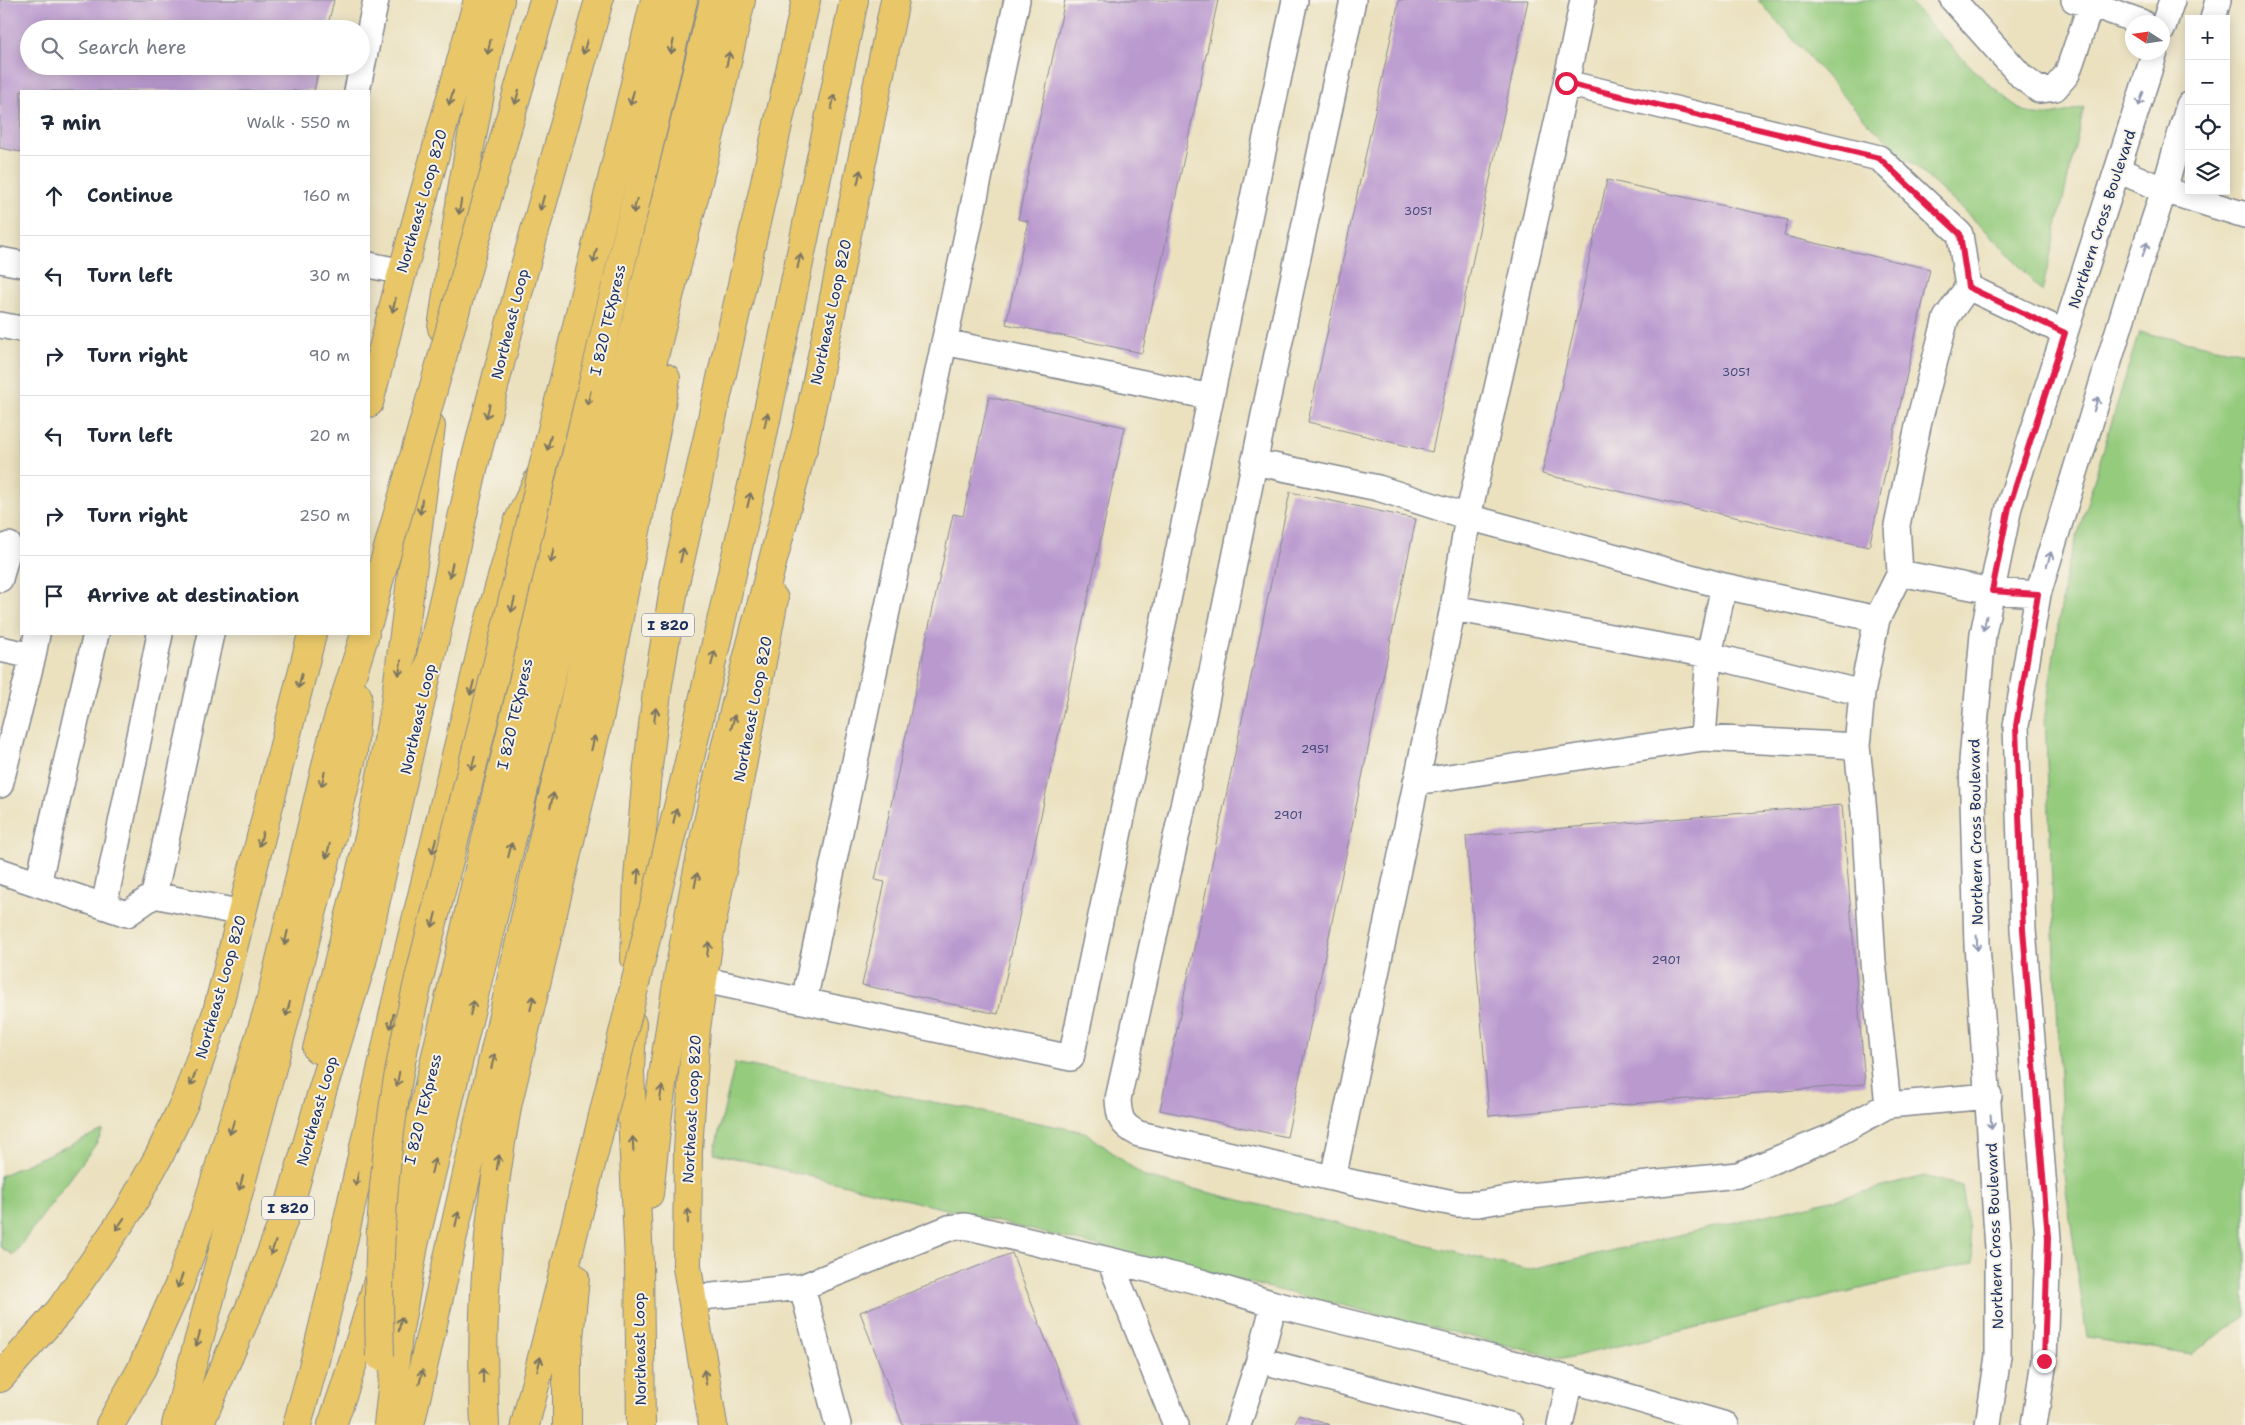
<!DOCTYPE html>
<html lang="en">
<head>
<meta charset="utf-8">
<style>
	body { margin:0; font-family:"Shantell Sans",sans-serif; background:#f6f6f7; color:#1f2937 }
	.controls { position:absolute; right:15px; top:15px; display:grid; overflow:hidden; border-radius:0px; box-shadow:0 2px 12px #0003 }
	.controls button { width:45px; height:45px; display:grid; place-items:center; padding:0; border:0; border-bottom:1px solid #e0e1e3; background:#fff; color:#1f2937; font:25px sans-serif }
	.compass { position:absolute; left:2125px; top:15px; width:45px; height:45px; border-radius:50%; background:#fff; box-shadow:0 2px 12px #0003; rotate:282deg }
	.stop { position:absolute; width:15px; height:15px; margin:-11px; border:4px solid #e11d48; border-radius:50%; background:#fff }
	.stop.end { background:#e11d48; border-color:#fff; box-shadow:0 1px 5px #0008 }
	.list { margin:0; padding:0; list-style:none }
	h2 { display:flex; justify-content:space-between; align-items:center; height:65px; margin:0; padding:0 20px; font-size:21px }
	h2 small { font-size:16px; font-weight:400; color:#747a83 }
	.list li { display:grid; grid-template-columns:32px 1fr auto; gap:15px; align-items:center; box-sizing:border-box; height:80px; padding:0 20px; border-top:1px solid #e0e1e3 }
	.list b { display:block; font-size:19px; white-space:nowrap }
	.list em { font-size:16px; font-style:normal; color:#747a83 }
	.icon { flex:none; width:28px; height:28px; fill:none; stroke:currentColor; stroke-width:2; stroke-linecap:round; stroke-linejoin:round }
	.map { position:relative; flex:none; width:2245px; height:1425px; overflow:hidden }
	.search { position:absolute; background:#fff; box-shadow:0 2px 12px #0003; left:20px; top:20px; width:350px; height:55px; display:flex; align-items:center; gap:12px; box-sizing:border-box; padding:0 18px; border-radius:28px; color:#747a83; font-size:19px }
	.panel { position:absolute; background:#fff; box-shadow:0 2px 12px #0003; left:20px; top:90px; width:350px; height:545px; border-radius:0px }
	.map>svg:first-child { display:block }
	.green { fill:#94cb7d; stroke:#587d6e }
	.building { fill:#ba99cf }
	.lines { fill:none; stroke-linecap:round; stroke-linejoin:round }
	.minor-casing { stroke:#83888e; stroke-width:28 }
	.major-casing { stroke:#83888e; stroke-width:30 }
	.highway-casing { stroke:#83888e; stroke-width:30 }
	.minor { stroke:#fff; stroke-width:25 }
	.major { stroke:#e9c769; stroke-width:28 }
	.highway { stroke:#e9c769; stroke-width:28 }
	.highway-bridge-casing { stroke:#83888e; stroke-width:30; stroke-linecap:butt }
	.highway-bridge { stroke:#e9c769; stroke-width:28 }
	.oneway { stroke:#787363 }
	.oneway2 { stroke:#8d97ae }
	.route { stroke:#e11d48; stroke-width:6 }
	.labels { text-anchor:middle; stroke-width:4; stroke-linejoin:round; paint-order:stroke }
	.number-label { font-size:12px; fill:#434a7a }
	.shield { fill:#f7f3e8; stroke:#5d6a87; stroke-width:1 }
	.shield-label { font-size:14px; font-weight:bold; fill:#1b2f5e }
	.street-label { font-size:15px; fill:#1b2f5e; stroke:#f7f3e8 }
</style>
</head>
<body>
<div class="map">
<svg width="2245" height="1425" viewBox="0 0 2245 1425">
	<rect width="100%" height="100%" fill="#f7f3e8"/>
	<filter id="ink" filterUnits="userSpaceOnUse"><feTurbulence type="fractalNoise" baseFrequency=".02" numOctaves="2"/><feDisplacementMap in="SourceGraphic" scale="10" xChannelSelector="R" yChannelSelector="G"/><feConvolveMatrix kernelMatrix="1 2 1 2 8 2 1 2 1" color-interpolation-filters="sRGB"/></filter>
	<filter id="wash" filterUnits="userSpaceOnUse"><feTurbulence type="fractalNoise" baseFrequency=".0096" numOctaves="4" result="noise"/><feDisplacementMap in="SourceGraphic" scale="20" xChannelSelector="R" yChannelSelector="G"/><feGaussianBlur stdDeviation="1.12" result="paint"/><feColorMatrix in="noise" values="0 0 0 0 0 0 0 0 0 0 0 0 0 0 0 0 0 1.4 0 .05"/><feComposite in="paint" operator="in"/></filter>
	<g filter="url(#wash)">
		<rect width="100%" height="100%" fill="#ebe1bf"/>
		<path class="green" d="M1758 0H1908C1930 24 2006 110 2035 115 2051 117 2068 111 2084 107L2042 292 1997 241 1868 123Z
			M2139 332 2245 353V1316L2192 1354 2087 1338 2064 1175 2045 715 2066 573Z
			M735 1063 1085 1132 1145 1177 1527 1270 1857 1194 1924 1176 1962 1186 1974 1262 1563 1359 714 1153Z
			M103 1130 96 1144 13 1255 0 1247V1176Z"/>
		<g id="blocks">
			<path class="building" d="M0 0H334L327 29H29V66H319L314 91H21V152L0 148Z
				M1065 0H1218L1142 353 1006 324 1028 221 1018 219Z
				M1399 0H1528L1432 452 1308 422Z
				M1607 180 1788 220 1784 236 1930 269 1869 547 1542 474Z
				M989 397 1125 427 998 1014 862 985 885 882 875 880 953 514 963 516Z
				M1290 492 1416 519 1287 1137 1160 1110Z
				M1842 805 1865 1084 1489 1116 1466 836Z
				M1012 1253 1079 1425H903L860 1312Z
				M1298 1415 1330 1425H1295Z"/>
		</g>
	</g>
	<g filter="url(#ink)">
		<use href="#blocks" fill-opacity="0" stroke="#83888e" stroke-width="1"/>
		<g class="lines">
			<g class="minor-casing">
				<path id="minor" d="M1353 0 1263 420 1203 716 1118 1099C1119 1118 1121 1125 1139 1134L1354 1183 1458 1204H1478L1519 1197 1738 1175 1831 1137 1888 1105 1989 1096
					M1583 0 1566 83 1879 158 1960 234 1968 287 2065 333
					M1953 0 2022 77 2039 90 2055 88 2067 74 2091 4 2074 0
					M2092 0 2091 4 2141 22
					M2213 19 2218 0
					M2162 30 2172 0
					M357 91 376 0
					M2118 170 2164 190 2245 215
					M0 260 21 264
					M369 265 403 272
					M0 325 21 329
					M944 342 1211 397
					M1254 462 1378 488 1468 517 1566 83
					M1900 573 1897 525 1919 421 1946 318 1968 287
					M0 579 9 545
					M1453 608 1709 655 1862 693
					M1877 619 1862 693 1857 746 1864 812 1873 962 1888 1105
					M0 649 33 656 37 634
					M1703 738 1709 655 1724 586
					M1416 782 1703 738 1857 746
					M0 785 33 656
					M0 871 127 914 154 895 242 913
					M38 884 96 634
					M154 895 211 634
					M104 906 160 634
					M704 980 1071 1058 1295 0
					M804 1001 1017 0
					M1333 1178 1453 608 1468 517 1724 586 1877 619 1900 573 1992 591 2038 594
					M1110 1261 1176 1425
					M692 1298 802 1287
					M1274 1304 1259 1360 1510 1425
					M838 1425 802 1287 949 1228 965 1226 1201 1282 1274 1304 1520 1365 1726 1425
					M1238 1425 1259 1360
					M1560 1425 1570 1379
					M1988 1425 1998 1356V1248L1977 945 1972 761 1983 634 2009 507 2155 52
					M2034 1425 2044 1361 2048 1238 2023 929 2016 726 2038 594 2127 302 2164 190 2189 105"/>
			</g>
			<g class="major-casing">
				<path id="major" d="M369 403 401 277 478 0
					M803 449 895 0
					M0 1378 60 1310 128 1212 160 1154 186 1099 217 1012 312 634
					M713 1425 687 1267 688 1150 696 1029 709 938 774 599"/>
			</g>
			<g class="highway-casing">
				<path id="highway" d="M505 136 544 0
					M442 328 463 184 489 46 500 0
					M756 468 854 0
					M369 620 381 573
					M635 959 638 879 646 783 658 684 675 583 806 0
					M632 1024 630 1072 639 1262 641 1425
					M317 1049 370 833 395 704 431 426
					M649 1194C661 1074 680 954 705 836 735 698 773 562 808 426
					M110 1425 140 1372 179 1285 206 1210 270 1003 334 732 365 634
					M176 1425 288 1008 353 753 357 695
					M199 1425 255 1296 291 1200 321 1095 362 962 474 465 524 270 599 0
					M297 1425 315 1360 336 1273 396 1003 484 640 518 522 542 472 655 0
					M332 1425C401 1230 442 1027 489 826 553 550 618 275 683 0
					M388 1425 398 1335 414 1245 714 0
					M410 1425 641 408 717 106 741 0
					M485 1425C479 1316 488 1209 508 1102L600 714 666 378
					M525 1425 598 1136
					M567 1425V1358L575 1278"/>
			</g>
			<use href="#minor" class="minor"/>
			<use href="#major" class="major"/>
			<use href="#highway" class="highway"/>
			<g class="highway-bridge-casing">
				<path id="highway-bridge" d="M381 573 505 136
					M598 1136 689 762 756 468
					M380 1356C377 1271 381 1187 394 1103 408 1011 434 920 457 829 486 710 516 592 542 472"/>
			</g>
			<use href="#highway-bridge" class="highway-bridge"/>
		</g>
		<defs><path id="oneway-shaft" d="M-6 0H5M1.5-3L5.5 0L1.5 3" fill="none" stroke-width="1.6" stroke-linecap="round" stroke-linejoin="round" transform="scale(1.25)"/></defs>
		<g class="oneway">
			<use href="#oneway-shaft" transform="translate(489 47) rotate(102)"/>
			<use href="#oneway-shaft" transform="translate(585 47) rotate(106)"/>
			<use href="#oneway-shaft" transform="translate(672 47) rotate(103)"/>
			<use href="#oneway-shaft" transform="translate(728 59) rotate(-78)"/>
			<use href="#oneway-shaft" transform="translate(517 97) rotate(106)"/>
			<use href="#oneway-shaft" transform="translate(451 98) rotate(106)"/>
			<use href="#oneway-shaft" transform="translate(632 98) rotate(104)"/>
			<use href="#oneway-shaft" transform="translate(833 102) rotate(-78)"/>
			<use href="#oneway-shaft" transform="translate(859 177) rotate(-78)"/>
			<use href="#oneway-shaft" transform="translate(542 203) rotate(105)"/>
			<use href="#oneway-shaft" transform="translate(635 206) rotate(103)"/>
			<use href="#oneway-shaft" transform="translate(460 207) rotate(99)"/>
			<use href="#oneway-shaft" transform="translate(595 256) rotate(103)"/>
			<use href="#oneway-shaft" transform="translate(799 261) rotate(-78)"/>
			<use href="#oneway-shaft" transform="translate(394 305) rotate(104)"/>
			<use href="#oneway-shaft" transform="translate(589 398) rotate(103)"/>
			<use href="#oneway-shaft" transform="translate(488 411) rotate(104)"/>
			<use href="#oneway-shaft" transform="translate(766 420) rotate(-78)"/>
			<use href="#oneway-shaft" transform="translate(549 443) rotate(104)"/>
			<use href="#oneway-shaft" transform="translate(749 500) rotate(-77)"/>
			<use href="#oneway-shaft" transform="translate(421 507) rotate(97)"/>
			<use href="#oneway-shaft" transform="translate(682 555) rotate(-77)"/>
			<use href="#oneway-shaft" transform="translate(552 556) rotate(103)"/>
			<use href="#oneway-shaft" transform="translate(451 570) rotate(102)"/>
			<use href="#oneway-shaft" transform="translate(513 605) rotate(104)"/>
			<use href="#oneway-shaft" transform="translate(713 658) rotate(-77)"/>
			<use href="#oneway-shaft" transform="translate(400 668) rotate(98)"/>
			<use href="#oneway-shaft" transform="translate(300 681) rotate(104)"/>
			<use href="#oneway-shaft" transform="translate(472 688) rotate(104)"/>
			<use href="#oneway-shaft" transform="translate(655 715) rotate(-83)"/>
			<use href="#oneway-shaft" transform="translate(733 722) rotate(-76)"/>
			<use href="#oneway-shaft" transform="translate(593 743) rotate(-77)"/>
			<use href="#oneway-shaft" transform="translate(473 763) rotate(104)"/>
			<use href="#oneway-shaft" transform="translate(323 779) rotate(103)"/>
			<use href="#oneway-shaft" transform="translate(552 800) rotate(-77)"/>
			<use href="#oneway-shaft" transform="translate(675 816) rotate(-76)"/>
			<use href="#oneway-shaft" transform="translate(261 839) rotate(104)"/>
			<use href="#oneway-shaft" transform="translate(434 846) rotate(104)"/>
			<use href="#oneway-shaft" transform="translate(510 850) rotate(-76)"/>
			<use href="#oneway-shaft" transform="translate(328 851) rotate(104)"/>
			<use href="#oneway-shaft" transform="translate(638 876) rotate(-86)"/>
			<use href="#oneway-shaft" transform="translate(696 880) rotate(-79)"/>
			<use href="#oneway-shaft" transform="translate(434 920) rotate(104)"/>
			<use href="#oneway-shaft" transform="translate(286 938) rotate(103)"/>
			<use href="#oneway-shaft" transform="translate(708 949) rotate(-82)"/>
			<use href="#oneway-shaft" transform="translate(532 1003) rotate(-77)"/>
			<use href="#oneway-shaft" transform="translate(472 1008) rotate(-76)"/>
			<use href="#oneway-shaft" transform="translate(288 1009) rotate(105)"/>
			<use href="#oneway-shaft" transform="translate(392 1021) rotate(102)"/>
			<use href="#oneway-shaft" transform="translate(493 1061) rotate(-77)"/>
			<use href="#oneway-shaft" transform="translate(193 1079) rotate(111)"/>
			<use href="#oneway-shaft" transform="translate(398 1079) rotate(100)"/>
			<use href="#oneway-shaft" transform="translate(661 1093) rotate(-83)"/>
			<use href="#oneway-shaft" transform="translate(232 1127) rotate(107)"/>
			<use href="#oneway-shaft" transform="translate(633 1144) rotate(-93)"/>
			<use href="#oneway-shaft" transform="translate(498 1162) rotate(-81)"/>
			<use href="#oneway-shaft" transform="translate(433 1166) rotate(-76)"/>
			<use href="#oneway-shaft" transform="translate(357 1179) rotate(102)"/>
			<use href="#oneway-shaft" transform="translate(241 1183) rotate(105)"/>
			<use href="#oneway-shaft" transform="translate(688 1216) rotate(-89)"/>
			<use href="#oneway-shaft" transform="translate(457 1219) rotate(-77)"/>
			<use href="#oneway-shaft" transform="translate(120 1224) rotate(125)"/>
			<use href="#oneway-shaft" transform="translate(273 1248) rotate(110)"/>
			<use href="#oneway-shaft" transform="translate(180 1281) rotate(111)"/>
			<use href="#oneway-shaft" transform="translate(400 1324) rotate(-80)"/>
			<use href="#oneway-shaft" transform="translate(198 1339) rotate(105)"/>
			<use href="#oneway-shaft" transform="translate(539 1364) rotate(-77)"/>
			<use href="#oneway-shaft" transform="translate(483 1376) rotate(-91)"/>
			<use href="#oneway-shaft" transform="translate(421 1377) rotate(-77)"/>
			<use href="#oneway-shaft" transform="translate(705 1377) rotate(-99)"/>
		</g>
		<g class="oneway2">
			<use href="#oneway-shaft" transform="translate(2141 99) rotate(108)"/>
			<use href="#oneway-shaft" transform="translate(2145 249) rotate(-71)"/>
			<use href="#oneway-shaft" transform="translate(2096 404) rotate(-73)"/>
			<use href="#oneway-shaft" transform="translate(2049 559) rotate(-73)"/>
			<use href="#oneway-shaft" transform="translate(1985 623) rotate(102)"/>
			<use href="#oneway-shaft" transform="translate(1977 943) rotate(87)"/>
			<use href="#oneway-shaft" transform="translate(1991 1122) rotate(87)"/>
		</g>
	</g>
	<g class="lines" filter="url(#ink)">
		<path class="route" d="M1566 83 1879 158 1960 234 1968 287 2065 333 2009 507 1992 591 2038 594 2016 726 2023 929 2048 1238 2044 1361"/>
	</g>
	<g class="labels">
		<g class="number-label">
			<text x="1418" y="215">3051</text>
			<text x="1736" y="376">3051</text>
			<text x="1315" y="753">2951</text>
			<text x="1288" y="819">2901</text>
			<text x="1666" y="964">2901</text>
		</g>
		<g class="shield">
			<rect x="642" y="613.5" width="52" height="23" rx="4"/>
			<rect x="262" y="1196.5" width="52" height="23" rx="4"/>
		</g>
		<g class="shield-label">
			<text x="668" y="630">I 820</text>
			<text x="288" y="1213">I 820</text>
		</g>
		<g class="street-label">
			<text transform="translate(422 201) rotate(-74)" y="5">Northeast Loop 820</text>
			<text transform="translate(2102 219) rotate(-72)" y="5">Northern Cross Boulevard</text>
			<text transform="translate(831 312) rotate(-78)" y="5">Northeast Loop 820</text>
			<text transform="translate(608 320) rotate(-77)" y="5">I 820 TEXpress</text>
			<text transform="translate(510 324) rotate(-76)" y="5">Northeast Loop</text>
			<text transform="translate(753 709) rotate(-79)" y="5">Northeast Loop 820</text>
			<text transform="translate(515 714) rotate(-77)" y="5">I 820 TEXpress</text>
			<text transform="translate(418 719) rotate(-77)" y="5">Northeast Loop</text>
			<text transform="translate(1976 832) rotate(-91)" y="5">Northern Cross Boulevard</text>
			<text transform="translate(221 987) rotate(-74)" y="5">Northeast Loop 820</text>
			<text transform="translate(423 1109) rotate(-76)" y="5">I 820 TEXpress</text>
			<text transform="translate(692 1109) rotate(-87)" y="5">Northeast Loop 820</text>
			<text transform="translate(317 1111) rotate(-74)" y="5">Northeast Loop</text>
			<text transform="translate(1995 1236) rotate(-92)" y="5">Northern Cross Boulevard</text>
			<text transform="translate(640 1349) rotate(-91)" y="5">Northeast Loop</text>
		</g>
	</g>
</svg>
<div class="controls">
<button>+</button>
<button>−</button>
<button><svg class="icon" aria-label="locate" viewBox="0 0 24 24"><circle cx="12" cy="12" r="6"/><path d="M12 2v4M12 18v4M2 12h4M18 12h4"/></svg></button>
<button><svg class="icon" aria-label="layers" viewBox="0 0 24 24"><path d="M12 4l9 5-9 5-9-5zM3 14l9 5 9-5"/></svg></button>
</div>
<svg class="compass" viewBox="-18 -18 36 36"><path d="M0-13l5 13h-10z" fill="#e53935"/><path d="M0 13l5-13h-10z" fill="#747a83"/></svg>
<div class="stop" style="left:1566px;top:83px"></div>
<div class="stop end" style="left:2044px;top:1361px"></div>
<div class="search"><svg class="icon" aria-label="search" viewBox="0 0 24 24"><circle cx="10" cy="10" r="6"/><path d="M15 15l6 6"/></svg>Search here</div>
<section class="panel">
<h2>7 min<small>Walk · 550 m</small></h2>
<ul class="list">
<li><svg class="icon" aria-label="ahead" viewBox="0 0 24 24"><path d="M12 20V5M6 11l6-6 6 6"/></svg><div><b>Continue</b></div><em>160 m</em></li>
<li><svg class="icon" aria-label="left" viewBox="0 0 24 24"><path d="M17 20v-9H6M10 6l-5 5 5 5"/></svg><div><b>Turn left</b></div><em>30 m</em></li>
<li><svg class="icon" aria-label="right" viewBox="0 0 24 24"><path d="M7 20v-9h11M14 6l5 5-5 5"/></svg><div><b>Turn right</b></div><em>90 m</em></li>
<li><svg class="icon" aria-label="left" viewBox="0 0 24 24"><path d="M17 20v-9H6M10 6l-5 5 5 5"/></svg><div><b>Turn left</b></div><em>20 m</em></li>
<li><svg class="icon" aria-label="right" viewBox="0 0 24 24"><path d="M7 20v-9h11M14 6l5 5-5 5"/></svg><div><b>Turn right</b></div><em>250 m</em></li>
<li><svg class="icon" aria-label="arrive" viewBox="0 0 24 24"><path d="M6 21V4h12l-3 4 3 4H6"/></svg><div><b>Arrive at destination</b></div></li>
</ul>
</section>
</div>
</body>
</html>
